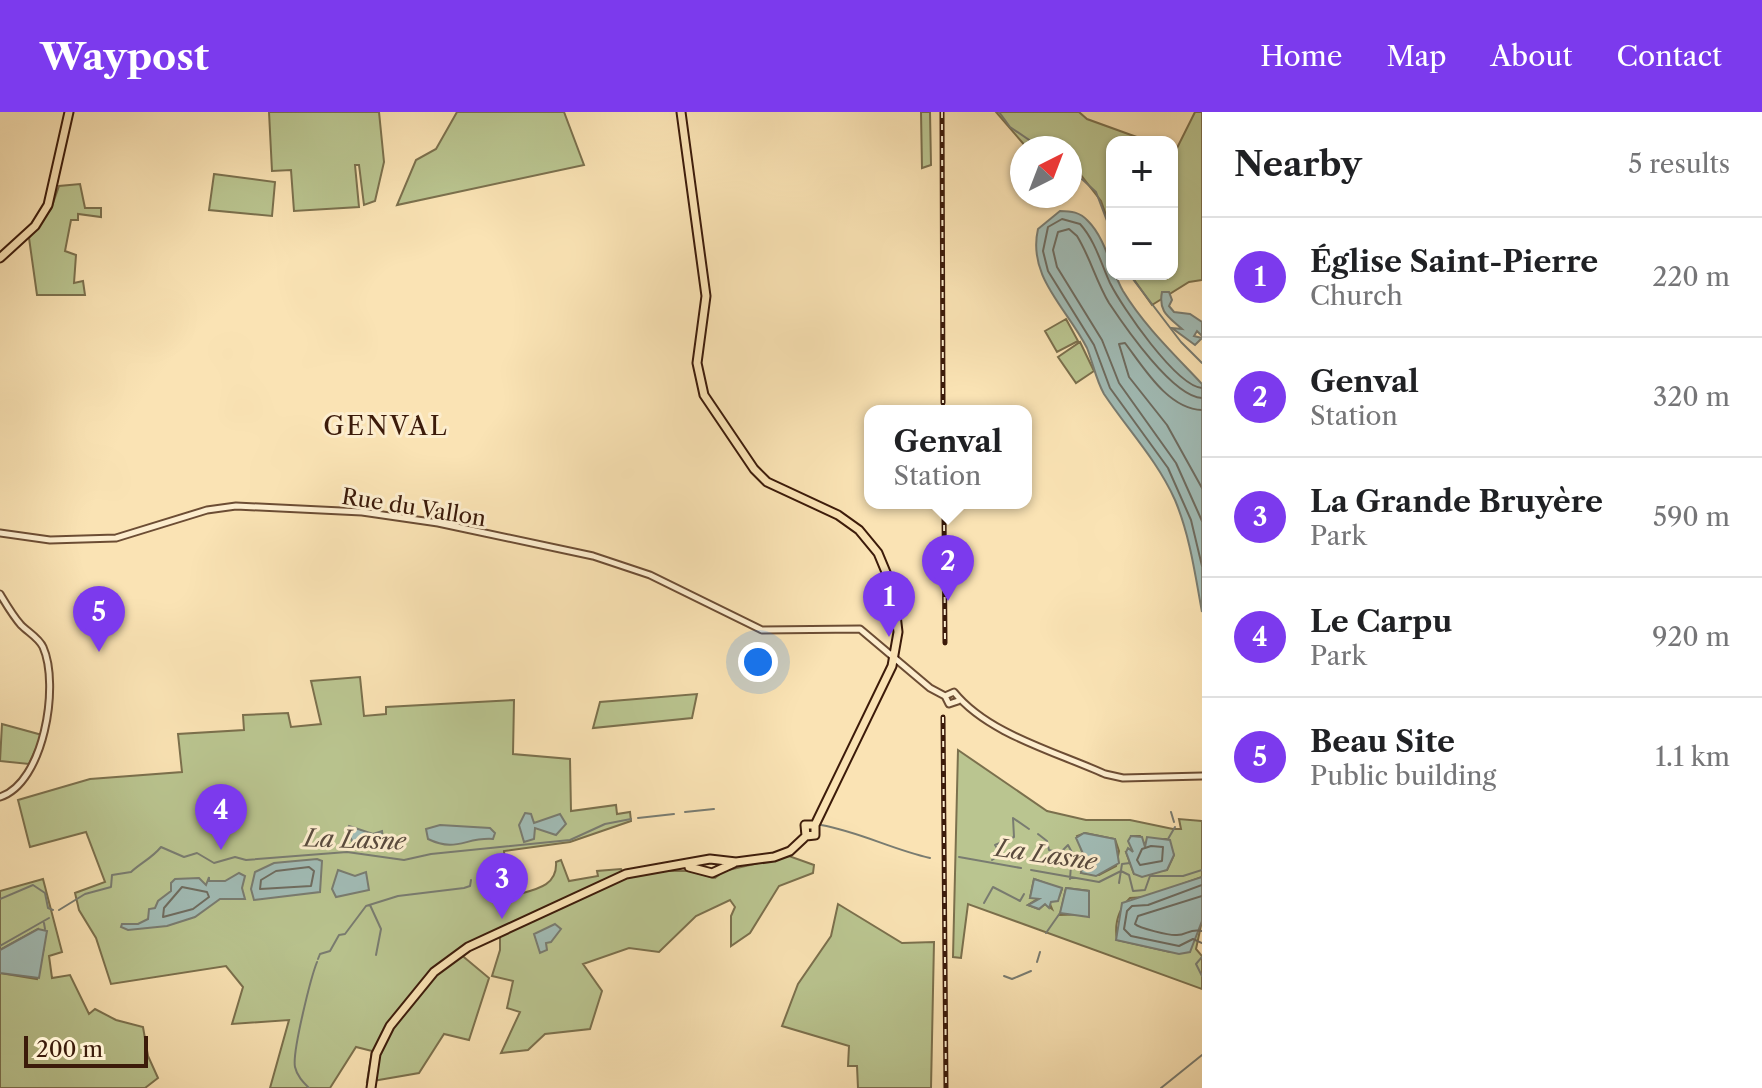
<!DOCTYPE html>
<html lang="en">
<head>
<meta charset="utf-8">
<style>
	body { margin:0; font-family:"Libre Caslon Text",serif; background:#f2f2f2; color:#202124 }
	.controls { position:absolute; right:24px; top:24px; display:grid; overflow:hidden; border-radius:16px; box-shadow:0 2px 6px #0004 }
	.controls button { width:72px; height:72px; display:grid; place-items:center; padding:0; border:0; border-bottom:2px solid #e0e0e0; background:#fff; color:#202124; font:40px sans-serif }
	.compass { position:absolute; left:1010px; top:24px; width:72px; height:72px; border-radius:50%; background:#fff; box-shadow:0 2px 6px #0004; rotate:42deg }
	.scale { position:absolute; left:24px; bottom:20px; width:124px; box-sizing:border-box; padding-left:8px; border:4px solid #3c1b0a; border-top:0; font-size:22px; line-height:28px; white-space:nowrap; color:#3c1b0a; -webkit-text-stroke:6px #fcedce; paint-order:stroke }
	.you { position:absolute; left:758px; top:550px; width:28px; height:28px; margin:-20px; border:6px solid #fff; border-radius:50%; background:#1a73e8; box-shadow:0 0 0 12px #1a73e833 }
	.badge { display:grid; place-items:center; width:52px; height:52px; border-radius:50%; background:#7c3aed; color:#fff; font-size:26px; font-weight:700 }
	.pin { position:absolute; translate:-50% -66px; filter:drop-shadow(0 2px 4px #0008) }
	.pin::after { content:''; position:absolute; top:42px; width:28px; height:24px; background:inherit; clip-path:polygon(0 0,100% 0,50% 100%) }
	.popup { position:absolute; left:864px; top:293px; width:168px; height:104px; box-sizing:border-box; display:grid; place-content:center; border-radius:16px; background:#fff; filter:drop-shadow(0 2px 6px #0005); font-size:26px; white-space:nowrap; color:#757577 }
	.popup b { font-size:30px; color:#202124 }
	.popup::after { content:''; position:absolute; left:50%; top:100%; margin-left:-16px; border:16px solid transparent; border-top-color:#fff }
	.list { margin:0; padding:0; list-style:none }
	h2 { display:flex; justify-content:space-between; align-items:center; height:104px; margin:0; padding:0 32px; font-size:34px }
	h2 small { font-size:26px; font-weight:400; color:#757577 }
	.list li { display:grid; grid-template-columns:52px 1fr auto; gap:24px; align-items:center; box-sizing:border-box; height:120px; padding:0 32px; border-top:2px solid #e0e0e0 }
	.list b { display:block; font-size:30px; white-space:nowrap }
	.list p { margin:0; font-size:26px; white-space:nowrap; color:#757577 }
	.list em { font-size:26px; font-style:normal; color:#757577 }
	.map { position:relative; flex:none; width:1202px; height:976px; overflow:hidden }
	header { display:flex; align-items:center; gap:48px; box-sizing:border-box; height:112px; padding:0 40px; background:#7c3aed; color:#fff }
	header strong { font-size:38px }
	nav { display:flex; gap:44px; margin-inline-start:auto; font-size:28px }
	main { display:flex }
	aside { flex:1; background:#fff }
	.map>svg:first-child { display:block }
	.green { fill:#bac590; stroke:#7b704d; stroke-width:2; fill-rule:evenodd }
	.water { fill:#a1bcb6; stroke:#797c71; stroke-width:2 }
	.lines { fill:none; stroke-linecap:round; stroke-linejoin:round }
	.shore { stroke:#6e6c60; stroke-width:2 }
	.stream { stroke:#797c71; stroke-width:2 }
	.minor-casing { stroke:#6c4d34; stroke-width:9 }
	.major-casing { stroke:#3c1b0a; stroke-width:11 }
	.minor { stroke:#fcedce; stroke-width:5 }
	.major { stroke:#fae3b4; stroke-width:7 }
	.rail-casing { stroke:#3c1b0a; stroke-width:5 }
	.rail { stroke:#fcedce; stroke-width:2; stroke-dasharray:6; stroke-linecap:butt }
	.labels { text-anchor:middle; stroke-width:6; stroke-linejoin:round; paint-order:stroke }
	.street-label { font-size:22px; fill:#3c1b0a; stroke:#fcedce }
	.water-label { font-size:24px; font-style:italic; fill:#5a4b3e; stroke:#fcedce }
	.quarter-label { font-size:26px; letter-spacing:2px; fill:#3c1b0a; stroke:#fcedce }
</style>
</head>
<body>
<header>
<strong>Waypost</strong>
<nav><a>Home</a><a>Map</a><a>About</a><a>Contact</a></nav>
</header>
<main>
<div class="map">
<svg width="1202" height="976" viewBox="0 0 1202 976">
	<rect width="100%" height="100%" fill="#fae3b4"/>
	<filter id="stains"><feTurbulence type="fractalNoise" baseFrequency=".0025" numOctaves="4"/><feColorMatrix values="0 0 0 0 .2 0 0 0 0 .09 0 0 0 0 .02 0 0 0 .5 -.17"/></filter>
	<radialGradient id="worn" r=".72"><stop offset=".6" stop-color="#630" stop-opacity="0"/><stop offset="1" stop-color="#630" stop-opacity=".3"/></radialGradient>
	<path class="green" d="M269 0H379L384 50 375 89 364 93 359 53H355L359 95 294 99 291 58 272 59Z
		M457 0H564L584 53 397 93 416 48 436 37Z
		M921 0H930L931 53 922 56Z
		M996 0H1079L1087 7 1145 28 1112 30V120L1101 89 1080 62 1070 61V36H1027Z
		M1195 0H1202V168L1189 170 1152 193 1130 162H1172V46Z
		M214 62 275 70 272 104 209 98Z
		M80 72 85 96H101V105L78 102V108H71L65 139 76 143 74 171 83 169 85 183H37L29 126 51 97 59 74Z
		M1066 207 1078 229 1057 240 1045 219Z
		M1080 230 1094 259 1076 271 1058 245Z
		M360 565 364 604 386 602V595L514 588 513 642 570 647 571 699 616 693 617 702 630 700 631 709 570 730 504 739 509 785C530 778 558 777 556 750L561 748 569 769 598 764 597 759 621 757 626 765 655 759H690L715 766 724 759 789 744 814 753 813 761 779 774 750 821 731 834V804L735 795 730 788 696 804 659 840 629 836 583 852 602 879 590 917 545 922 528 938 501 941 520 900 507 896 513 869 492 864 500 838V821L459 841 489 866 469 928 444 922 419 961 367 970 372 939 356 935 330 976H270L289 908 232 912 243 875 226 854 111 872 96 826 79 798 75 781 105 770 86 720 30 735 18 688 90 667 182 660 178 622 244 618 243 603 288 601 291 615 321 612 311 569Z
		M697 582 692 606 593 616 600 590Z
		M2 612 42 623 29 652 0 649Z
		M958 638 1047 699 1086 708H1130L1173 717H1181L1179 707 1202 709V765L1146 785 1130 786C1118 798 1114 811 1117 828L1170 840 1200 817 1202 809 1196 837 1202 844V877L968 792 961 846 953 845ZM1085 721 1115 727 1119 739 1116 754 1099 763 1081 761 1085 748 1077 724ZM1131 724H1140L1146 735 1147 727H1166L1174 743 1167 758 1134 762 1126 740H1133ZM1034 767 1062 777 1059 785H1047L1052 797 1045 792 1039 797 1028 793 1039 786H1030ZM1066 776 1089 779V802L1060 803Z
		M43 767 62 840 49 844 52 866 70 863 89 902 95 897 116 908 143 915 148 944 158 966 145 976H0V861L37 867 44 835 38 817 0 838V779Z
		M838 792 902 831 934 830 931 976H858L857 954H848L849 934 782 914 798 872 831 824Z"/>
	<path class="water" d="M1060 99C1071 99 1080 100 1088 109 1106 127 1111 158 1123 179 1145 215 1175 243 1202 272V500C1195 462 1190 424 1175 388 1157 348 1128 318 1104 282 1096 268 1093 251 1087 236 1067 196 1027 165 1038 117Z
		M1162 180H1169L1172 188 1169 194 1174 200 1190 202 1202 210V224L1197 219 1194 224 1202 226 1195 233 1172 216 1182 217C1169 205 1158 200 1162 180Z
		M525 701 531 702 534 711 560 702 566 712 556 723 535 716 534 727 524 730 519 713Z
		M440 713 490 716 495 721 493 727C465 725 457 741 428 727L426 717Z
		M349 714 373 722 382 719 383 727C374 736 363 734 352 729L347 718Z
		M1084 721 1115 727 1119 751 1096 764 1081 761 1084 744 1076 726Z
		M1131 724 1142 725 1145 735 1147 725 1170 728 1174 743 1167 758 1142 765 1134 762 1126 740 1128 736 1133 740 1128 729Z
		M317 747 322 749 320 780 254 788 251 777 255 760 274 751Z
		M338 758 355 764 366 760 369 778 336 785 332 777Z
		M239 761 245 764 242 776 245 787H220L195 805 167 814 128 818 121 815 122 812H138L148 807 149 797 155 796 158 789 171 779V771L175 767 199 766 206 773 209 765V769H225Z
		M1202 765V809L1190 840 1179 842 1116 828 1122 791Z
		M1034 767 1062 776 1058 789 1051 790 1049 796 1045 792 1039 797 1028 793 1039 787 1030 786Z
		M1066 776 1089 779V805L1060 801Z
		M555 812 561 817 551 830 546 831 547 838 540 841 534 822Z
		M38 817 47 819 39 866 0 861V838Z"/>
	<g class="lines">
		<path class="shore" d="M1202 276C1176 274 1122 195 1110 171 1102 154 1095 128 1080 112L1062 107 1048 115 1043 139 1048 159 1094 233 1110 276 1168 356 1191 408 1202 454
			M1202 286C1173 285 1125 215 1109 191 1096 169 1090 145 1077 124L1069 117 1058 120 1053 138 1057 155 1102 228 1119 271 1176 351 1202 409
			M1202 298C1168 297 1144 256 1125 231L1119 232 1129 265 1167 313 1202 376
			M1151 734 1163 735 1162 749 1140 753 1137 748 1142 737Z
			M309 755 314 759 311 774 260 777 261 768 276 759Z
			M1202 773 1148 793 1132 794 1127 799 1124 817 1131 824 1179 834 1193 827 1202 831
			M182 775 207 780 209 785 193 797 163 805 164 796Z
			M1202 784 1138 804 1135 812C1139 816 1170 824 1177 823 1187 823 1190 816 1202 819"/>
		<path class="stream" d="M999 0 1010 15 1041 36
			M1070 56 1096 80 1112 122
			M1129 162 1181 230 1202 251
			M685 700 714 697
			M1171 700 1174 710
			M638 706 674 702
			M821 713C860 720 891 737 930 746
			M1038 722 1047 729 1049 738 1060 741 1068 733 1076 748 1071 753 1070 767
			M1168 727 1175 715
			M959 745 1021 756
			M992 748 1001 742 995 733 1014 725 1013 706 1029 717
			M1031 758 1099 770 1121 759 1129 763 1133 779 1145 778 1150 764H1183L1202 758
			M1119 771 1122 752 1130 751
			M0 787 33 773 45 781 48 796 53 798
			M984 791 993 775 1020 789 1024 782
			M370 793 381 817 376 843
			M59 798 85 782 111 775 112 763 131 760C142 750 152 746 161 735L184 745 197 741 214 751 235 745 246 748 347 740 404 748 431 742 570 728 605 712 631 707
			M44 811 45 817
			M1046 821 1060 801
			M0 834 49 806
			M1202 845 1196 852 1202 864
			M318 847 320 842 330 839 339 823 345 822 366 794 398 784 464 776 470 774 471 768
			M1037 850 1040 840
			M1004 864 1012 867 1031 859
			M309 976C303 970 297 964 295 955 292 940 311 865 317 850
			M1161 976 1202 943"/>
		<g class="minor-casing">
			<path id="minor" d="M0 421 50 428 116 426 207 398 236 394 362 400 438 411 593 444 650 463 762 518 860 517 930 576 945 584
				M0 482C6 492 13 504 21 513 28 520 39 526 43 535 60 573 44 671 0 685
				M945 584 954 580C988 622 1054 639 1105 662L1123 666 1202 664
				M945 584 949 592 958 589"/>
		</g>
		<g class="major-casing">
			<path id="major" d="M0 146 35 114 48 93 69 0
				M806 724 805 713H815
				M689 755 712 761 734 751
				M371 976 376 942 390 914 434 860 468 835 626 762 710 747 736 750 774 745 790 739 806 724 815 723V713L892 554 898 520 893 477 878 441 859 418 838 403 767 370 754 357 704 283 697 251 706 184 681 0"/>
		</g>
		<use href="#minor" class="minor"/>
		<use href="#major" class="major"/>
		<g class="rail-casing">
			<path id="rail" d="M942 0 943 291
				M944 401 945 531
				M943 605 946 976"/>
		</g>
		<use href="#rail" class="rail"/>
	</g>
	<g class="labels">
		<g class="street-label">
			<text transform="translate(414 395) rotate(9)" y="8">Rue du Vallon</text>
		</g>
		<g class="water-label">
			<text transform="translate(355 728) rotate(2)" y="8">La Lasne</text>
			<text transform="translate(1046 743) rotate(8)" y="8">La Lasne</text>
		</g>
		<g class="quarter-label">
			<text x="386" y="323">GENVAL</text>
		</g>
	</g>
	<rect width="100%" height="100%" filter="url(#stains)"/>
	<rect width="100%" height="100%" fill="url(#worn)"/>
</svg>
<div class="controls">
<button>+</button>
<button>−</button>
</div>
<svg class="compass" viewBox="-18 -18 36 36"><path d="M0-13l5 13h-10z" fill="#e53935"/><path d="M0 13l5-13h-10z" fill="#757577"/></svg>
<div class="scale">200 m</div>
<div class="you"></div>
<div class="pin badge" style="left:889px;top:525px">1</div>
<div class="pin badge" style="left:948px;top:489px">2</div>
<div class="popup"><b>Genval</b>Station</div>
<div class="pin badge" style="left:502px;top:807px">3</div>
<div class="pin badge" style="left:221px;top:738px">4</div>
<div class="pin badge" style="left:99px;top:540px">5</div>
</div>
<aside>
<h2>Nearby<small>5 results</small></h2>
<ul class="list">
<li><span class="badge">1</span><div><b>Église Saint-Pierre</b><p>Church</p></div><em>220 m</em></li>
<li><span class="badge">2</span><div><b>Genval</b><p>Station</p></div><em>320 m</em></li>
<li><span class="badge">3</span><div><b>La Grande Bruyère</b><p>Park</p></div><em>590 m</em></li>
<li><span class="badge">4</span><div><b>Le Carpu</b><p>Park</p></div><em>920 m</em></li>
<li><span class="badge">5</span><div><b>Beau Site</b><p>Public building</p></div><em>1.1 km</em></li>
</ul>
</aside>
</main>
</body>
</html>
